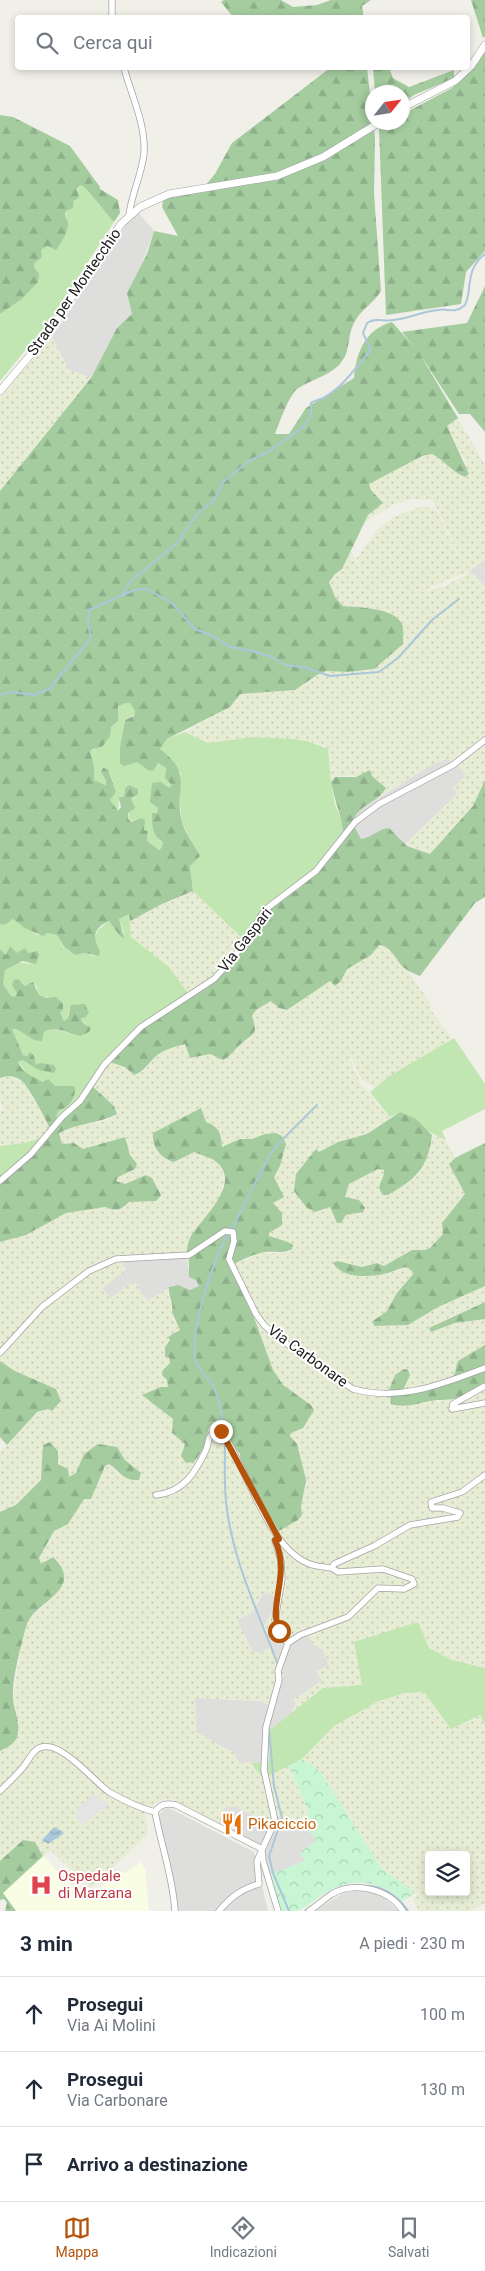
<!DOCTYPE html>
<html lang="it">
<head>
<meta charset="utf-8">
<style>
	body { margin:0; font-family:Roboto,sans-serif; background:#f2f2f3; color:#1f2937 }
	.controls { position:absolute; right:15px; bottom:15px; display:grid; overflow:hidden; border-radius:5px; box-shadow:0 2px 8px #0003 }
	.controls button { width:45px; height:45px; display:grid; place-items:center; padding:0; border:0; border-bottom:1px solid #e0e1e3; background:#fff; color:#1f2937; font:25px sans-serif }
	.compass { position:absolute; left:365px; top:85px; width:45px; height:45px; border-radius:50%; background:#fff; box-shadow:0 2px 8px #0003; rotate:60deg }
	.stop { position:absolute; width:15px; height:15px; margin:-11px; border:4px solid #b45309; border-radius:50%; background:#fff }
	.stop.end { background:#b45309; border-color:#fff; box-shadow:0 1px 5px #0008 }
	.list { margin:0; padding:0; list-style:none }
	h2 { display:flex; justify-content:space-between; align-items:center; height:65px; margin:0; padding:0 20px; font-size:21px }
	h2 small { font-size:16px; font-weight:400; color:#747a83 }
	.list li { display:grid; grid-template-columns:32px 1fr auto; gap:15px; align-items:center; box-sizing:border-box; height:75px; padding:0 20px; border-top:1px solid #e0e1e3 }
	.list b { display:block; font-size:19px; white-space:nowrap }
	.list p { margin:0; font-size:16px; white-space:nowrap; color:#747a83 }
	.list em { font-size:16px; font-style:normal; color:#747a83 }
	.icon { flex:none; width:28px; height:28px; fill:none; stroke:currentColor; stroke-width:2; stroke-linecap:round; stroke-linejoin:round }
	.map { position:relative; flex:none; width:485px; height:1911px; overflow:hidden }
	.search { position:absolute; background:#fff; box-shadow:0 2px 8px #0003; left:15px; right:15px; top:15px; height:55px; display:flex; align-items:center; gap:12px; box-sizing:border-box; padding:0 18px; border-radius:5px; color:#747a83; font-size:19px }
	.sheet { height:290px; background:#fff }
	nav { display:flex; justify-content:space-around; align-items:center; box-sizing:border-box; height:70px; border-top:1px solid #e0e1e3; background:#fff; font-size:14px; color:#747a83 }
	nav a { display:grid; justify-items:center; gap:2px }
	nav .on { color:#b45309 }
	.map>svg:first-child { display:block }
	.residential { fill:#dededd }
	.education { fill:#f8fde4 }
	.farmland { fill:url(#farmland-dots); fill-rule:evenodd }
	.grass { fill:#c1e6b1 }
	.forest { fill:url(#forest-firs); fill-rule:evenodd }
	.park { fill:url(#park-crowns) }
	.parking { fill:#e4e4e4 }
	.water { fill:url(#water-waves) }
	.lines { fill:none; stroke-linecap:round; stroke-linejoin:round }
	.stream { stroke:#abc7da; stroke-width:2 }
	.minor-casing { stroke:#a4a4a4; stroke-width:7 }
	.tertiary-casing { stroke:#a4a4a4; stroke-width:8 }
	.minor { stroke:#fff; stroke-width:5.5 }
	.tertiary { stroke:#fff; stroke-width:7 }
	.route { stroke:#b45309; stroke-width:6 }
	.labels { text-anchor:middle; stroke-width:4; stroke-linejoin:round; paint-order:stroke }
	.street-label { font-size:15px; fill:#202020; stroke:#fff }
	.food-label { font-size:15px; fill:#c56008; stroke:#fff; text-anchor:start }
	.health-label { font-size:15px; fill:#be3a42; stroke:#fff; text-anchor:start }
</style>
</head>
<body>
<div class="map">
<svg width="485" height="1911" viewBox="0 0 485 1911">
	<defs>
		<pattern id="farmland-dots" width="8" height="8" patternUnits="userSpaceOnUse" patternTransform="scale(1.25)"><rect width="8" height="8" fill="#e7edd4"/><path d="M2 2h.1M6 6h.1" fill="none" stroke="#c6cbb6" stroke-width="1.8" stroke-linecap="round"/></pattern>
		<pattern id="forest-firs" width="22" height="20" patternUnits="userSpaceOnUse" patternTransform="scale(1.25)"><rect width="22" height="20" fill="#a4cc9f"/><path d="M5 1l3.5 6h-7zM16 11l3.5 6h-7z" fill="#8daf89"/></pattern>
		<pattern id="park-crowns" width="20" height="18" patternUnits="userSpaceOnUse" patternTransform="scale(1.25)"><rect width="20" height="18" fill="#c8f6d5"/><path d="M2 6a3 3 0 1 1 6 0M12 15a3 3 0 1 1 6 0" fill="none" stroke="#acd3b7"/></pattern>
		<pattern id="water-waves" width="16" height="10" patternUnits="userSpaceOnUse" patternTransform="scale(1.25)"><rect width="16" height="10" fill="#abc7da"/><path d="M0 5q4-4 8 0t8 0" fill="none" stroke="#93abbb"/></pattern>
	</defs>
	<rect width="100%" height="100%" fill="#f0efe8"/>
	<path class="residential" d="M138 212 154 231 138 274 132 314 117 328 91 378 69 370 52 337 129 220Z
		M485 560V587L470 570Z
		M446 759 454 761 466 775 458 794 405 844 399 837 384 828 369 838 361 839 352 822 356 812 433 764Z
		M189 1258 188 1267 199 1286 195 1289 190 1290 174 1285 148 1301 110 1298 102 1288 126 1270 119 1259Z
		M263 1594H271L279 1601 271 1641 281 1636 308 1634 313 1644 323 1650 329 1666 317 1671 322 1681 294 1699 296 1704 286 1720 270 1730 269 1762 239 1763 234 1753 196 1732 195 1698 261 1701 273 1708 278 1663 271 1645 261 1653 253 1652 236 1620 252 1613Z
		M235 1806 272 1826 276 1817 291 1821V1831L304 1824 316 1840 305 1861 269 1875 262 1846 218 1822 224 1808Z
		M169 1808 254 1852 268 1911H178L159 1815 164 1809Z
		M354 1891 370 1893 383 1897 399 1911H314L342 1894Z"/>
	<path class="education" d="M43 1856 86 1900 119 1871 125 1873 141 1862 145 1868 149 1911H16L2 1893Z"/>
	<path class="farmland" d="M52 337 69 370 91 378 0 491V398Z
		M458 418 485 465V560L470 570 485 587V780L473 806 430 854 405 844 457 794 453 788 466 775 454 761 446 759 433 764 382 795 386 788 372 776H343L335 777 331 782 328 749 324 746 307 741 253 737 208 743 185 732 230 707 239 694 295 690 317 675 326 671H369L389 615 374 609 343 606 335 597 328 582 335 574 342 569 351 551 362 575 356 559 377 530 395 516 423 506 436 510 467 572 420 592 442 587 468 574 433 500 411 499 393 505 364 523 376 506 379 497 371 490 369 484 374 480 422 456 432 454 445 461 453 470 467 465 447 426Z
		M193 891 245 941 207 988 190 996 169 967 130 937V921L162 904Z
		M382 945 394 951 401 965 409 972 432 1006 430 1009 452 1038 375 1088 361 1079 352 1059 354 1058 350 1059 361 1084 390 1117 367 1134 338 1142 319 1152 316 1149 296 1174 294 1191 315 1212 330 1207 334 1218 344 1217 346 1215 360 1213 345 1197 349 1184 378 1169 385 1170 388 1195 406 1184 417 1175 430 1149 432 1135 446 1140 455 1158 449 1164 465 1194 442 1223 443 1234 430 1248 425 1250H412L384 1266 377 1263 362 1267 345 1262 381 1273 387 1274 408 1267 414 1273 397 1293 387 1311 376 1318 374 1326 408 1325 438 1307 485 1286V1302L448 1318 437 1330 455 1323 485 1319V1345L456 1366 455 1374 448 1381 408 1395 403 1390 404 1385 389 1390 420 1404 432 1400 440 1402 485 1383V1668L452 1660 429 1648 418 1622 362 1685 323 1688 288 1717 296 1704 294 1699 322 1681 316 1671 329 1665 323 1650 313 1644 308 1634 290 1641 286 1635 271 1641 263 1627 279 1601 271 1594H263L257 1602 252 1613 237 1620 253 1652 261 1653 271 1645 284 1673 273 1708 261 1701 195 1698 196 1732 234 1753 239 1763H251L263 1779 289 1766 308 1811 304 1824 291 1831V1821L276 1817 272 1826 235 1806 224 1808 218 1822 172 1799H165L154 1804 145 1813 148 1834 91 1888 50 1850 43 1856 41 1850 23 1840 0 1861V1751L10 1746 19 1732 13 1697 20 1649 28 1621 47 1602 53 1557 41 1564 39 1558 54 1531 71 1521 76 1510 100 1477 105 1466 109 1464 122 1477 141 1473 125 1460 117 1447 83 1459 76 1473 69 1477 45 1443 41 1480 16 1505 0 1512V1453L37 1412H43L56 1389 15 1371 0 1361V1242L66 1213 91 1208 124 1207 129 1202 156 1201 159 1189 152 1178 146 1175 125 1184 116 1181 118 1177 135 1169 125 1137 83 1149 74 1143 62 1144 59 1133 71 1127 105 1121 117 1114 114 1106 92 1086 107 1061 143 1072 156 1057 169 1049 185 1044 197 1056 236 1051 241 1044 253 1036 255 1028 252 1016 256 1010 271 1001 287 1010 330 981 335 986 341 981 347 969 371 955 376 947ZM200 1108 206 1122 217 1127 221 1134 222 1148 240 1139H252L276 1133 282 1136 286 1144 280 1166 274 1177 277 1182 272 1203 282 1213 278 1228 269 1233V1236L288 1242 285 1253H258L248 1259 236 1261 230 1268 244 1290 272 1370 283 1386 311 1405 290 1436 297 1444 304 1495 301 1507 302 1515 279 1531 256 1494 241 1465 240 1455 228 1439 221 1421 215 1422 206 1433 181 1453 185 1444 172 1433 173 1419 143 1395 168 1387 170 1384 163 1370 170 1363 169 1357H165L164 1352 170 1340 180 1330 174 1319 168 1293 169 1287 148 1301 134 1281 110 1298 102 1289 126 1270 119 1260 186 1253 200 1224 209 1216 220 1197 224 1181 222 1168 214 1159 194 1152 174 1162 157 1152 152 1141 153 1133Z
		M6 1075 13 1076 25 1084 47 1122 52 1135 24 1143 0 1146V1112L3 1109 0 1102V1078Z
		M424 1692 451 1729 480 1715 485 1724V1855L466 1865V1855H429V1892H466V1866L485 1856V1903L470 1911H419L413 1900 420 1892 413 1895 411 1890 382 1869 322 1774 314 1766 302 1759 334 1726 379 1701 405 1693Z"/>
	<path class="grass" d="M81 185C86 186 107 215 114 222L51 319 0 381V314L22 299 38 282 34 264 42 257 41 250 48 245 53 248 59 247 67 230 66 211C79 205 73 195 81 185Z
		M126 703H130L135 711 134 715 125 720 122 738C129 749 141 770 153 771L158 763 166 768 165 773 172 785 169 789 161 782 152 784V793L150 797 158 808C156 819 151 836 163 842L162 847 158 850 147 841 148 832 144 830V825L128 819 131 799 135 798 129 785 125 788 124 797 119 802 118 812 114 809 110 800 116 792 110 773 107 785 94 780V766L89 753 97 747 111 727 118 721V706Z
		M185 732 208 743 253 737 292 739 307 741 328 749 331 782 335 804 344 827V842L299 889 266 907 245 941 193 891 190 865 200 856 182 823 179 792 181 773 160 749 167 739Z
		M129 914 131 937 169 967 190 996 107 1061 70 1113 56 1118 58 1111 63 1110 73 1099 69 1086H55L30 1077 18 1062 22 1060 26 1063 36 1065 30 1053 27 1056 23 1055 12 1029 43 1036 44 1032 52 1028 75 1035 87 1024 82 1022 81 1017H86L89 1013 69 1009 68 1018 64 1021 52 999 39 995 36 985 25 986 22 982 15 998 11 996 3 984 5 970 17 962 31 964 28 953 6 955 0 949V924L5 925 13 919 38 935 47 933 57 935 63 947 75 955 85 953 94 956 97 947 94 939 98 930 109 921 120 936 124 933 119 919Z
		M454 1038 485 1084V1109L442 1131 446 1140C430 1134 416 1122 400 1112L390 1117 370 1092 391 1075Z
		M52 1135C39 1146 18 1177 0 1175V1146L24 1143Z
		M418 1622 429 1648 452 1660 485 1668V1724L480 1715 451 1729 424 1692 405 1693 379 1701 334 1726 302 1759 263 1779 251 1763 269 1762 270 1730 323 1688 362 1685 354 1642Z"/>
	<path class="forest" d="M224 0H281L293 7 317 5 331 0H371L362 6 364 18 233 17 221 2Z
		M471 0H485V36L483 38Z
		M485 50V251L466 272 461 304 386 315 379 128 388 123 402 122 403 114 452 88 466 75Z
		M330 68H367L375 137 374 194 381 291C374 303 360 310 354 323 346 339 352 352 338 366 326 377 310 380 297 389 289 395 279 424 275 434H289L306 408 354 378C356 353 365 329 392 322L414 347 402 332 467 323 485 286V432L470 414H459L419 353 458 418 447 426 469 474 465 477C452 472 444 460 432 454L422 456 369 484 371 490 383 503 368 515 342 569 335 574 329 582 335 597 343 606C358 607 395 608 402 624 404 629 403 638 403 644L374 669 348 672 326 671 317 675 295 690 240 694 230 707 167 739 160 749C195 776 173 786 182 822 183 829 196 847 200 856L190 866 193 891 162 904 130 921 129 914 119 919 124 938 120 936 109 921C93 928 92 938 100 951L99 956 85 953 75 955 64 947 57 935 47 933 43 936 25 928 13 919 5 925 0 924V491L91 378 117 328 132 314 127 293 147 254 154 231 178 236 162 207 164 196 204 187 215 174 232 143ZM126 703H130L135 711 134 716 125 720 120 748V763L124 766 137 762 148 770 153 771 158 763 166 768 165 778 172 785 169 788 161 782 152 783 150 802 158 808 157 813H152C152 825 152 836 163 842L162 847 159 850 147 841 148 831 144 830 145 820 141 818 132 822 128 819V813L135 808 131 799 138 794V789L129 785 125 788 124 797H119L121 807 118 811 110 800 116 792 108 769 103 768 101 772 106 780V785L94 780V766L90 752 93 749 102 747 110 736 111 727 118 721V706Z
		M373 68H389L393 78 409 87 454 70V78L414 95 403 103 402 92H375Z
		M0 115 13 117 70 146 100 187V189L118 200 120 213 114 222C107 215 86 186 81 185L77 189 79 197 74 201 73 208 66 211C64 217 67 218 68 223 69 230 60 246 56 250L47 246 41 250 42 257 34 264 35 269 39 273 38 282 22 299 0 314Z
		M370 770 372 776 386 788C377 804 360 803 352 822L361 839C372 838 379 828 389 828L407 846 430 854 473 806 485 780V897L475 903 420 976C413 973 407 971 402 966 394 957 392 947 379 945L371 955 347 969 341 981 335 986 330 981 287 1010 279 1008 271 1001 256 1010 252 1016C258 1034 255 1032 242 1043 235 1049 232 1055 223 1060L210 1054 190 1058 185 1044C174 1047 163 1050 155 1057 147 1065 144 1071 134 1075L125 1067 107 1061 150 1020 207 988 248 935 258 913 299 889 344 842C344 821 335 803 331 782L335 777H356Z
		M10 946 17 953 25 948 28 953 37 951 39 955 36 964 22 961 5 970 3 984 11 996 15 997 17 993 12 985 14 980 18 979 25 986 33 982 39 995 47 998 56 997 63 1004V1009L60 1013 64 1021 68 1018 71 1005 85 1004 89 1013 86 1017 81 1018 82 1022 91 1028 89 1032 80 1036C68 1034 55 1024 44 1032L42 1041C30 1042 22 1028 12 1029L23 1055 27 1056 30 1052 34 1056 36 1065 40 1063 54 1065 56 1069 54 1073 39 1070 22 1060 18 1062C22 1073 34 1077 43 1082L48 1079 55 1086H74C78 1096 68 1109 58 1111L56 1118 70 1113 92 1086 114 1106 117 1114C98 1124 77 1123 59 1133L62 1144 74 1143 83 1149 125 1137 130 1155 137 1164 135 1169 118 1177 116 1181 125 1184 146 1175 152 1178 161 1195 156 1201 129 1202C120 1211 116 1211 105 1207L66 1213 26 1235 0 1242V1175C18 1177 39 1147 52 1135 51 1127 30 1090 24 1083 17 1076 9 1074 0 1078V949L6 955Z
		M201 1108 206 1122C220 1127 221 1134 222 1147L240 1139H252L265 1134 276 1133 282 1136 286 1144 280 1166 274 1177 284 1197 273 1203 282 1213V1225L269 1233V1236L288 1242 293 1245 292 1249C283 1254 275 1251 265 1252 257 1253 234 1262 230 1268L244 1290 273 1370 283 1385 311 1405 314 1410 303 1428 291 1433 290 1436 297 1444 306 1480 301 1507 302 1515 298 1520 279 1531 256 1494 241 1464 240 1454 228 1439 221 1421C206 1421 208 1435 205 1445 202 1451 198 1456 194 1462L186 1463 181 1456 185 1444 172 1433 173 1419 142 1395 161 1387H168L167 1380 162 1375 163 1370 170 1363 169 1357H165V1347L170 1340 168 1337 180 1330 172 1312C174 1304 168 1296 169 1287L178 1285 190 1290 199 1286 196 1280 189 1277V1258L186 1253C188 1248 188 1242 190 1238 199 1220 245 1183 215 1161 210 1157 200 1155 194 1152L174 1162C161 1159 151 1146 153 1133Z
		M400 1112 416 1119 432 1135C428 1168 416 1179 388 1195H383C374 1184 385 1181 384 1170L378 1169 349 1184 345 1197 359 1200 365 1208 363 1212 346 1215 341 1223H337L330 1207 315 1212 307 1208 294 1191 296 1174 316 1149 319 1152 338 1142 367 1134Z
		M485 1143V1286L438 1307 408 1325 374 1326 373 1321 387 1311 397 1293 414 1273 407 1267C400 1268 395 1271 388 1273 372 1277 343 1280 333 1263L337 1261 362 1267 377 1263 384 1266 412 1250H425L430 1248 443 1234 442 1223 465 1194 449 1164 455 1158Z
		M485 1302V1319L455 1323 431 1332 429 1328Z
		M485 1345V1383C477 1387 469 1394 461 1397 450 1401 440 1399 430 1401 417 1404 404 1408 391 1404L389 1390 395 1375 404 1369 408 1370 410 1375 403 1390 408 1395C418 1393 451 1382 455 1373 456 1369 456 1365 458 1361Z
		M0 1361 15 1371 56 1389 61 1401 52 1411 48 1409 37 1412 7 1445 0 1437Z
		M50 1442 58 1451V1464L68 1469 69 1477 76 1473 84 1454 98 1444 117 1447 125 1460 141 1473 139 1480C123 1481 121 1472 109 1464L105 1466 91 1499H84L68 1524 54 1531 39 1558 41 1564 53 1557C83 1586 45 1598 31 1617 25 1624 24 1637 21 1646 17 1661 12 1684 13 1699 14 1709 20 1723 18 1733 17 1743 8 1747 0 1751V1512L16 1505 41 1480 43 1445Z
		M23 1840 35 1842 43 1856 3 1893 16 1911H5L7 1903 4 1899 0 1900V1861Z"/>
	<path class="park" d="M302 1759 314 1766 322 1774 382 1869 411 1890 413 1895 402 1901C377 1877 348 1878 320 1896 313 1901 304 1909 297 1911 292 1911 285 1911 281 1911L269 1875 305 1861 300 1853 316 1840 304 1824 308 1811 289 1766Z"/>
	<path class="parking" d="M93 1794 109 1805 82 1825 76 1817 80 1813 76 1809Z"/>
	<path class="water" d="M54 1827 63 1832V1834L48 1844 42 1840Z"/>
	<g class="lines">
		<path class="stream" d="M123 595 134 590 147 589 172 603 195 629 211 635 231 647 252 651 272 657 285 665 304 667 330 676 379 672 398 658 432 620 459 599
			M0 695 11 692 34 695 49 689 91 638 88 622 89 610 122 595 131 581 178 542 197 514 214 500 224 481 249 461 268 452 303 427 311 415V403C316 399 321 400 325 397 345 385 356 367 371 350L363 333 367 323C377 317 383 322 393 320 408 319 423 311 438 310 448 308 454 314 464 306 473 297 463 270 485 254
			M233 1227 269 1156 280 1142 317 1105
			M224 1432C222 1415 220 1398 212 1384 207 1376 200 1372 196 1362 188 1336 215 1250 232 1228
			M225 1441C225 1461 224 1482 226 1502 232 1559 258 1612 278 1665
			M269 1729 274 1786 282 1818 269 1856 273 1873 289 1911
			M363 1886C381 1884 398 1896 408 1911
			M305 1911 317 1902"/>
		<g class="minor-casing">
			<path id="minor" d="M112 18V0
				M124 68C131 94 146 125 144 153 142 175 131 194 129 216
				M0 1181 31 1154 62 1117 80 1101 104 1065 141 1027 214 979 234 957 266 909 316 871 355 822 379 804 453 765 485 740
				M0 1353 42 1307 89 1271 116 1259 189 1255 225 1231 233 1232 234 1241 229 1259 256 1314 264 1325 277 1337 353 1389C400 1402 442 1384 485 1368
				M485 1386 453 1404 452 1409 485 1403
				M156 1495C184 1492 195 1473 206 1450 208 1445 208 1439 211 1435 214 1431 217 1431 221 1431 247 1465 268 1553 313 1565 319 1567 326 1567 332 1568
				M288 1643 300 1635 348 1617 378 1588 404 1589 414 1584 412 1579 383 1569 338 1572 332 1568 334 1564 374 1546 410 1525 458 1517 460 1513 443 1508H432L431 1502 462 1492 485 1475
				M0 1791C8 1783 17 1775 24 1766 28 1761 31 1754 36 1750 56 1733 95 1783 109 1792 123 1800 139 1808 155 1812
				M262 1851 263 1861 278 1911
				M175 1911C173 1877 161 1845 155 1812 160 1803 168 1803 176 1805L262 1849
				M219 1911C231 1897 241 1889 259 1884L257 1861 275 1821 264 1770 266 1727 279 1680 278 1671 288 1643 279 1631 275 1620 282 1579 281 1561 275 1540 279 1539
				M309 1911C317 1906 324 1899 332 1894 355 1881 389 1889 403 1911"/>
		</g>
		<g class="tertiary-casing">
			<path id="tertiary" d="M402 108 455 81 471 66 485 45
				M0 391 43 340 121 224 140 207 169 194 277 176 323 157 380 122"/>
		</g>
		<use href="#minor" class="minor"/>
		<use href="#tertiary" class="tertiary"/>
	</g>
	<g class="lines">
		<path class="route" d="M221 1431 279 1539 275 1540C291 1576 268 1602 279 1631"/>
	</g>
	<defs>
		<g id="restaurant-bare" transform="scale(1.725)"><path d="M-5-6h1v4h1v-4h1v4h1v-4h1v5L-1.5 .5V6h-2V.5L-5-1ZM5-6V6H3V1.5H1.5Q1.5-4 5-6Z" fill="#e8710a" stroke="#fff" stroke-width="2.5" paint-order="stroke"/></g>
		<g id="hospital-bare" transform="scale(1.725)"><path d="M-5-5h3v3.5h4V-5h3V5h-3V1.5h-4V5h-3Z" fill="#e0444e" stroke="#fff" stroke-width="2.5" paint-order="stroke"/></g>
	</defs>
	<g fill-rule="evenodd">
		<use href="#restaurant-bare" x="232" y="1824"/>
		<use href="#hospital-bare" x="41" y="1885"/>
	</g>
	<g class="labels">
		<g class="street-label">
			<text transform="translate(74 292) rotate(-55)" y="5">Strada per Montecchio</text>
			<text transform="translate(245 940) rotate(-52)" y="5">Via Gaspari</text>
			<text transform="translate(308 1356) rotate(36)" y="5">Via Carbonare</text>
		</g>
		<g class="food-label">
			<text x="248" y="1829">Pikaciccio</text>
		</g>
		<g class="health-label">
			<text x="58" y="1881">Ospedale<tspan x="58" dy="17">di Marzana</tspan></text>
		</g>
	</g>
</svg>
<div class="controls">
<button><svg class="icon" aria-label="layers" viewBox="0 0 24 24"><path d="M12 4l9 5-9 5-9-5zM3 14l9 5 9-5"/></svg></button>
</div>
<svg class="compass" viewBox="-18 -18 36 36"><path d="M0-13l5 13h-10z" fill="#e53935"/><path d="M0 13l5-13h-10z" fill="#747a83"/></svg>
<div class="stop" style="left:279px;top:1631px"></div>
<div class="stop end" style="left:221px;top:1431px"></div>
<div class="search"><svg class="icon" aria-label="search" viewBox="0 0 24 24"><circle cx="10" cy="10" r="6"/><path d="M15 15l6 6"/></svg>Cerca qui</div>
</div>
<section class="sheet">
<h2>3 min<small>A piedi · 230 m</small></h2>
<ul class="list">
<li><svg class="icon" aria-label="ahead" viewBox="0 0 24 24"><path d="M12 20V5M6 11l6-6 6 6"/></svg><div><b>Prosegui</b><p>Via Ai Molini</p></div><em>100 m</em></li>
<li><svg class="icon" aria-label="ahead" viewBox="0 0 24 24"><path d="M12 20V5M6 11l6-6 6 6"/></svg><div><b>Prosegui</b><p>Via Carbonare</p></div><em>130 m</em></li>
<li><svg class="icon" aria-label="arrive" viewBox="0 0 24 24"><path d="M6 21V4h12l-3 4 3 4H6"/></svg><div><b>Arrivo a destinazione</b></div></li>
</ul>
</section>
<nav>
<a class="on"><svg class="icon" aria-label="map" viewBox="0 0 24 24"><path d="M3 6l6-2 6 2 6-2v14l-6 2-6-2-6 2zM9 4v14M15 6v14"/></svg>Mappa</a>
<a><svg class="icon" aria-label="directions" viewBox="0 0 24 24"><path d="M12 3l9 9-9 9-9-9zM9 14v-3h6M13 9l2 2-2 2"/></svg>Indicazioni</a>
<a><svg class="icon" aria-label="saved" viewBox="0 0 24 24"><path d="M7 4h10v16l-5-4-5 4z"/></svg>Salvati</a>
</nav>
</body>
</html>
